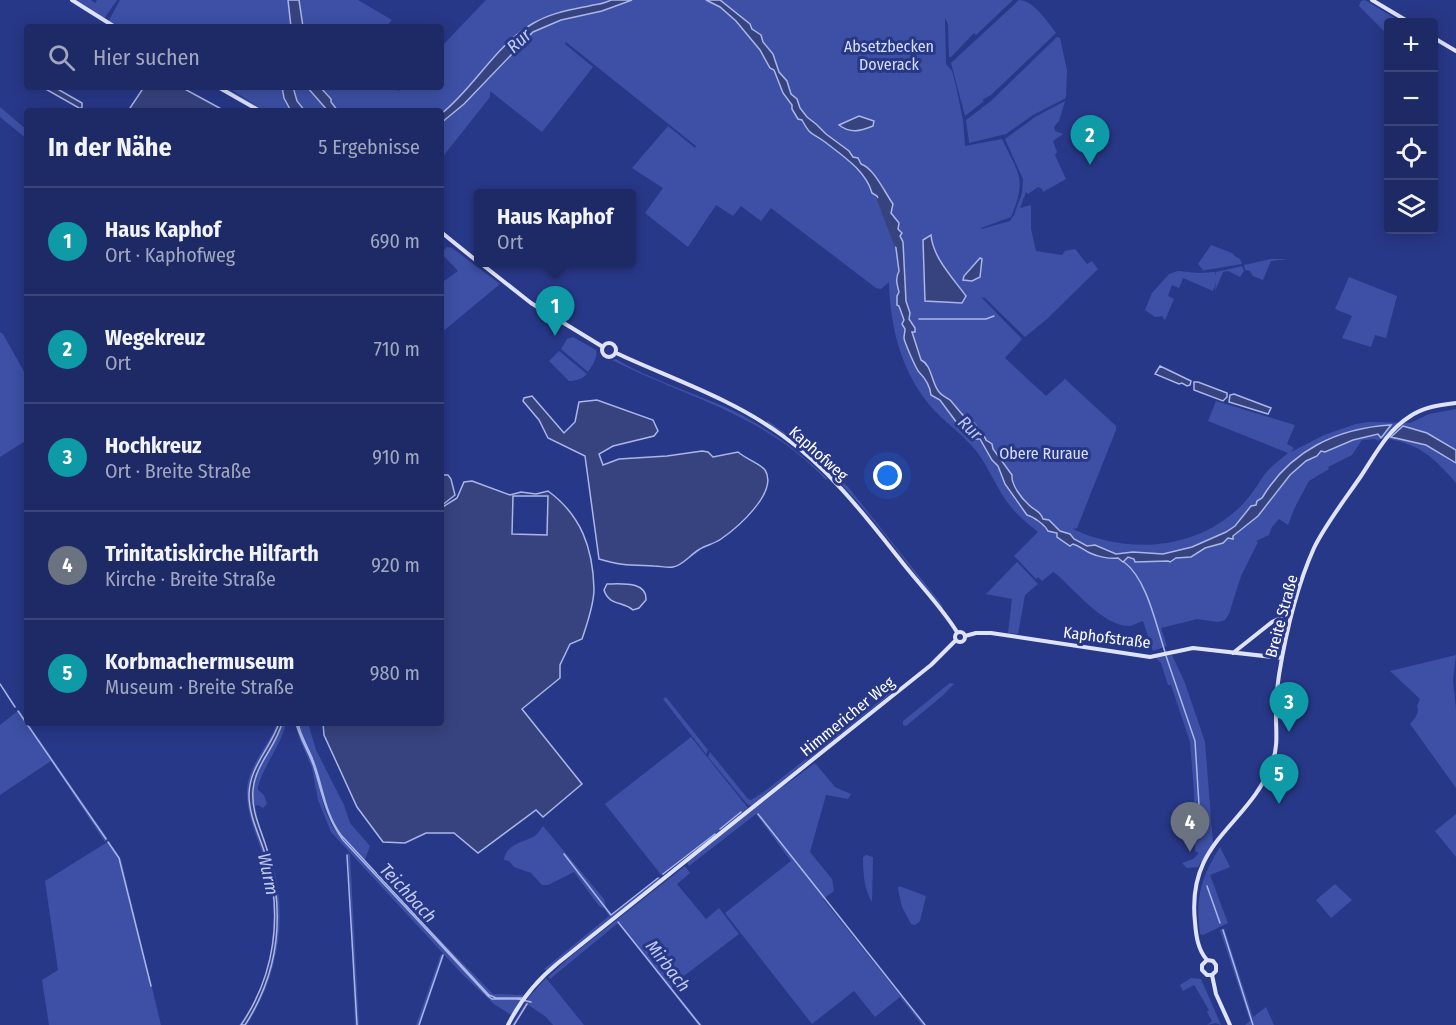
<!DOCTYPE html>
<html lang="de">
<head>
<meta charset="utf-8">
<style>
	body { margin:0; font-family:"Fira Sans Condensed",sans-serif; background:#2b366f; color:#f1f3f6 }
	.controls { position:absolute; right:18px; top:18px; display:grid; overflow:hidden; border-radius:6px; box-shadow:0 3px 15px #0003 }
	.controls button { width:54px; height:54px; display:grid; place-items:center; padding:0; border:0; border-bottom:2px solid #3c467a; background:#1e2a66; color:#f1f3f6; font:30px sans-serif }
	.you { position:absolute; left:888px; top:476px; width:21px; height:21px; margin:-15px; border:4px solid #fff; border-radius:50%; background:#1a73e8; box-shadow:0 0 0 9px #1a73e833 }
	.badge { display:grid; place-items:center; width:39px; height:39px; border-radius:50%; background:#f0ee7b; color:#fff; font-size:20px; font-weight:700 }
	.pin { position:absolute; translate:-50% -50px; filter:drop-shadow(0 2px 3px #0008) }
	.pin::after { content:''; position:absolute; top:32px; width:21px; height:18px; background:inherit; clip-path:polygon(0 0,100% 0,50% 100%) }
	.popup { position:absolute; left:474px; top:189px; width:162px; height:78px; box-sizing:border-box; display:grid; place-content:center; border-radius:6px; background:#1e2a66; filter:drop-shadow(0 2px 4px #0005); font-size:20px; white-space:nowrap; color:#a1a7bf }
	.popup b { font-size:22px; color:#f1f3f6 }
	.popup::after { content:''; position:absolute; left:50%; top:100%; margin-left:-12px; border:12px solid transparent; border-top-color:#1e2a66 }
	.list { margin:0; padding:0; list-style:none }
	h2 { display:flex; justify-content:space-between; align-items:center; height:78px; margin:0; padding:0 24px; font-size:26px }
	h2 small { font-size:20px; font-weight:400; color:#a1a7bf }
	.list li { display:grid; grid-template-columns:39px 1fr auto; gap:18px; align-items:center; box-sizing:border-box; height:108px; padding:0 24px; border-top:2px solid #3c467a }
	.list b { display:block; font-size:22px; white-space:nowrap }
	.list p { margin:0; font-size:20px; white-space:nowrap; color:#a1a7bf }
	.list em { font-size:20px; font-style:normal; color:#a1a7bf }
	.icon { flex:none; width:33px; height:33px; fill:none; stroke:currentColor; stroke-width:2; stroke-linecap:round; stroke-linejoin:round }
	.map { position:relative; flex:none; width:1456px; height:1025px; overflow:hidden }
	.search { position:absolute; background:#1e2a66; box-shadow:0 3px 15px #0003; left:24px; top:24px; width:420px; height:66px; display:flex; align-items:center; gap:15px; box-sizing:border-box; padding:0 21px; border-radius:6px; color:#a1a7bf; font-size:22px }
	.panel { position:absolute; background:#1e2a66; box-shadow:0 3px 15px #0003; left:24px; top:108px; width:420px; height:618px; border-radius:6px }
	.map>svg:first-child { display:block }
	.green { fill:#3d50a5 }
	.water { fill:#37437f; stroke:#aab6e9; stroke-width:1.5; fill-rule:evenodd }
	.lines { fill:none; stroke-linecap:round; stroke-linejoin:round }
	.stream { stroke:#aab6e9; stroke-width:1.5 }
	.river { stroke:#37437f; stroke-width:6 }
	.secondary { stroke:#dfe3f8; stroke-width:4 }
	.labels { text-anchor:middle; stroke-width:6; stroke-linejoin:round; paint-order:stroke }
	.park-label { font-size:16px; fill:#d9def7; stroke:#283888 }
	.street-label { font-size:16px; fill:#fff; stroke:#283888 }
	.water-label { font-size:18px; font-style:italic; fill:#c1caf0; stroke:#283888 }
</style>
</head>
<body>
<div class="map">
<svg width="1456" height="1025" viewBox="0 0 1456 1025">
	<rect width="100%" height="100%" fill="#283888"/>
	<path class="green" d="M74 0H91L95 3 97 0H117L104 19Z
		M120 0H358L392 20 386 27H117L108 22Z
		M486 0H1013L976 35 974 33 951 57H949L948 24 945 18 946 64 952 71 956 86 963 120 965 146 1002 139C1019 175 1027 178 1011 217L981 228 982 229 1010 221 1014 215 1022 193 1023 179 1005 139 1035 117 1065 101 1059 121 1054 127 1055 131 1063 134 1053 141 1057 152 1055 155 1066 179 1043 192 1042 189 1038 187 1028 194 1026 192 1020 208 1031 205V229L1036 251 1062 255 1065 251 1075 249 1087 264 1092 261 1098 269 1047 319 1025 337 985 298 981 297 1022 339 1005 358 1046 396 1065 379 1116 426V430L1077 528 1073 529C1128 555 1195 550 1240 507 1250 497 1257 486 1264 475 1270 467 1281 459 1288 453L1208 421 1216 401 1295 425 1287 444 1294 448 1291 452 1324 435 1356 424 1369 422 1410 423 1429 414 1456 409V483C1433 456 1417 442 1381 438L1378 441 1375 439 1362 440 1352 455 1328 467 1329 469 1309 481 1295 507 1288 525 1279 519 1272 527 1269 535 1256 541 1258 542 1241 576 1229 614 1225 620 1218 622 1197 619 1161 628 1167 646 1153 651 1143 621C1139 622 1134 625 1130 626 1105 628 1072 587 1055 573L1053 572 1042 581 1038 577 1036 579 1014 556 1038 532C1029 524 1019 517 1011 507 997 490 990 469 977 452 965 436 947 424 934 410 902 375 890 328 889 282L881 289 876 288 771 208 761 221 741 206 733 216 716 205 688 247 645 213 663 188 632 168 668 126 695 148 696 146 566 42 565 44 593 67 542 132 490 91V97L441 159V111H263L221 87H224L262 109 227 87H395L399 91 403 87H441V47Z
		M1019 0C1033 0 1048 22 1056 33L991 95 982 100 984 101 965 116 951 63Z
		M1365 0 1401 22H1388V35L1359 6 1361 1Z
		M1057 37 1060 38 1067 70 1066 98 1033 115 1006 134 969 143 966 120 991 101Z
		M0 107 27 130V139L0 117Z
		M1211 245 1232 253 1236 257 1240 259 1242 264 1200 271 1203 270 1198 264Z
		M447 247 452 248 500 284 441 333V283L458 271 441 253Z
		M1271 259H1288L1271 261 1263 280 1253 276 1250 271 1245 270 1244 265Z
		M1242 266 1244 271 1240 277 1228 271 1223 272 1215 291 1216 282 1213 291 1183 278 1179 288 1172 285 1168 296 1174 299 1165 320 1162 316 1155 317 1145 310 1152 293 1169 274 1178 271 1198 273 1215 272 1216 276V272Z
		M1349 277 1397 296 1386 338 1375 335 1371 347 1342 338 1352 316 1335 309Z
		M0 332 3 334 27 377V440L0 457Z
		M573 337 596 350C598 358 592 366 588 372L561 349 567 339Z
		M559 351 587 374C582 379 576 381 569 381L549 361Z
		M616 359C647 378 691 392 725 407 763 424 797 450 827 478L826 480C765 414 687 398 612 360Z
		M767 420 821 460 849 488 939 601 943 607 942 609C890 542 840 468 767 423Z
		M1017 562 1038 584 1025 595 1018 634 1008 633 1012 599 986 594Z
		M1172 655 1185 683 1205 742 1213 843 1198 867 1187 868 1182 863 1193 859 1199 853 1195 851 1194 792 1190 742 1171 685H1168L1161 663 1156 658Z
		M1456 655 1453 680 1456 709V788L1410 724C1415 718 1420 713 1417 706L1420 699 1390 671Z
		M950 683 954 684 941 697 906 726 903 725V721L908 717Z
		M897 687 898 688 751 806 747 804 708 757 710 752 748 799 751 800 765 791Z
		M666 697 708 750 706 754 663 699Z
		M19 710 108 839 105 842 51 761 0 795V725Z
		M277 723H279L277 728C267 749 249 771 249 796 249 818 261 837 266 858 282 916 275 975 241 1025H239C274 979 282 914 265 860 257 837 246 814 247 789 249 764 269 746 277 723Z
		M282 723H286C281 746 264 764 258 787V790L264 795 267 804 263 808 258 805 255 806C259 829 270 851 275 873 287 926 276 979 247 1025H245C279 969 286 916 268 853 262 831 251 813 253 790 255 765 275 747 282 723Z
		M295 723 313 766 325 810 333 827 363 862 336 829 326 808 318 774 301 736 298 723H308L316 750 344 805 350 823 370 846 364 862 493 994 524 995 543 973 511 1015 494 1004 463 975 331 832 318 800 312 768 300 740Z
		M691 737 748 808 662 876 605 804Z
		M812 762 780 789 815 763 835 787 851 794 848 799 826 795 810 852 832 879 834 891 823 899 924 1025H922L900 997 875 1017 854 991 812 1024 725 913 791 861 756 814 689 866 687 862Z
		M1456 814V857L1435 831Z
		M543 826 604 899 606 907 612 914 660 876V879L546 970 544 969 609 916 605 909 599 906 574 872 548 885H542L531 873 514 867 509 861 504 860C505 845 523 842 533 837 537 835 540 830 543 826Z
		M109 841 121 859 161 1025H49L42 980 58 970 45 881Z
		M1220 847 1230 867 1210 875 1228 923 1203 935 1200 934C1195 898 1201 877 1220 847Z
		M348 853 350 854 359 1025H355Z
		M866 855 873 857 872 902C864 889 863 873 863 857Z
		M685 866 690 873 677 884 706 919 719 908 739 934 672 985V988L702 1025H698L618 923 550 979 548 977 571 956Z
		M1335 884 1352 900 1331 918 1316 900Z
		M899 886 926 896 920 921 915 925 911 924 902 907 898 889Z
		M1224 928 1253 1017 1266 1007 1274 1025H1245L1250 1021 1220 930Z
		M441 954 444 956 420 1025H416Z
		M546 978 584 1025H553L546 1017 527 1004 515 1025H512L529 997Z
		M1191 978 1201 979 1221 1025 1216 1023 1207 1025 1212 1021 1207 1012 1209 1010 1194 985 1183 991 1180 985Z"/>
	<path class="water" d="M288 0H299L303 27H291Z
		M611 0H632L602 11 561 20 533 32 464 104 441 123V114C474 88 495 46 532 24 550 13 569 10 589 6 597 4 604 4 611 0Z
		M706 0H720L750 24 752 29 761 35 763 42 773 54 779 72 787 81 791 94 797 99 800 108 807 117 816 124 826 134 849 151 853 157 858 158 861 164C874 168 885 193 893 204L891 213 899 223 898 229 902 233 900 236 903 242 906 301 910 313 909 319 915 328V332H912L921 360C932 365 931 382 939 392 942 396 946 397 950 400 955 405 960 413 965 417 966 418 968 418 969 419 973 421 985 436 986 440L992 444 993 449 1012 475C1011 485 1022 499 1029 505 1035 511 1040 510 1043 519L1049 520 1060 531 1070 534 1074 539 1087 546 1095 545 1116 554 1133 552 1163 554 1192 547 1226 532 1235 526 1251 506 1256 505 1257 501 1262 498C1290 451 1337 428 1391 425L1381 438 1378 434 1353 440 1325 452 1321 451 1317 456 1306 461 1290 475 1258 516 1233 536V539L1228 538 1223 543 1205 548 1191 557 1176 558 1170 562 1168 561 1135 562 1134 559 1128 557 1123 562 1118 558C1110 559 1098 557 1090 553 1083 550 1080 546 1073 544L1070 546 1057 537V533L1048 531C1045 525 1034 517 1027 515L1005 484 998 466 992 460 980 439H975L965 429V425L957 423 940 400 931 395C930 386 925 378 919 372 916 369 904 341 904 338 904 335 905 332 905 329L902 324 904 320 899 306 897 305V296L899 292C897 284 895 279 899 271L894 233 886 213 877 196 872 193C866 171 843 156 825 142 812 132 811 137 802 120L798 119 792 109V105L783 93 774 70 770 68 760 50 736 21 720 7Z
		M42 87H54L82 103V108H79Z
		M144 87H181L225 111H128Z
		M282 87H293L297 101 305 111H291L284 98Z
		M307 87H320L331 99V102L338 111H328Z
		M859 116 874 121 873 126C860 131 851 134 839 125Z
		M931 235C933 258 953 278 966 296L962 303 925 301 923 240Z
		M980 258 982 259 980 277 972 281 963 280 964 276Z
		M1160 366 1191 381 1190 385 1187 386 1182 383 1179 384 1155 374Z
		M1194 382H1198L1227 393V397L1223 401 1194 390Z
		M1234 394 1271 408 1268 414 1229 402 1230 395Z
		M532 396 564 433 575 422 579 402 597 400 653 420 658 431 654 436 613 446 599 454 603 465 619 459 667 456 702 451 708 452 713 457 738 452C746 459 761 464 765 470 779 492 737 528 721 539 714 544 706 545 700 549 691 554 682 566 673 567 667 568 660 566 654 566 631 565 622 566 599 559L585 456 548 438 539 420 523 401 524 398Z
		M1403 426 1427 433 1456 450V463L1426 445 1391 437Z
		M441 475H448L451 479 455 495 441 506Z
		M472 481 510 495 521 492 536 494 548 491C581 515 593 548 594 589 594 605 587 624 582 639L570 644 560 665V678L522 709 582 784 543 817 536 810 478 853 454 833H426L405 843 383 842 357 807 324 735 323 723H441V508L457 498 464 482ZM513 496H548L547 535 512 534Z
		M607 584C622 584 647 581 646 600L639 608 633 610C623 601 609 606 604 590Z
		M279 723H282C276 747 255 764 253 790 251 813 262 831 268 853 285 914 280 971 245 1025H241C275 975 283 915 266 857 260 836 249 817 249 795 249 767 271 748 279 723Z
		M296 723H298C301 738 309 749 314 763 323 787 325 814 341 835L489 995 496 998H521L520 999H492L488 996 343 840C326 817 322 793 314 767 309 752 300 739 296 723Z"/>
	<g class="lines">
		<path class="stream" d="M919 319H986L994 316
			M1124 562C1147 579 1156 625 1165 652
			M1166 656 1195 741 1201 837
			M0 684 15 707
			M18 711 106 839
			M300 732 312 758
			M758 814 925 1025
			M720 829 741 812
			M108 842 119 858 151 986
			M564 854 611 915 658 878
			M347 855 357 1025
			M663 874 715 834
			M1207 886 1220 923
			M618 922 700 1025
			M1223 930 1253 1025
			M518 999 531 1002
			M419 1025 443 955
			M514 1025 527 1004"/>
		<path class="river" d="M880 200 897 244"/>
		<path class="secondary" d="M72 0 115 27
			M1372 0 1409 22
			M1434 38 1456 51
			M218 87 260 111
			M441 232 478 262
			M479 262 531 303 603 347
			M602 350a7 7 0 1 1 14 0a7 7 0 1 1-14 0Z
			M616 353C672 379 733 399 783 436 829 469 863 513 898 557 917 582 941 606 957 632
			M955 637a5 5 0 1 1 10 0a5 5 0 1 1-10 0Z
			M965 636 976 633H991L1150 657 1193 648 1282 658
			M1233 653 1272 622 1291 613
			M1207 960C1198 950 1196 936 1195 922 1186 838 1251 826 1273 760 1278 746 1276 731 1276 716 1276 702 1277 688 1279 675 1286 632 1296 588 1314 548 1325 525 1346 498 1361 476 1375 455 1387 431 1409 417 1423 407 1439 405 1456 403
			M1207 960 1202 965V970L1207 975H1212
			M1207 960 1213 961 1216 965V971L1212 975
			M1212 975 1216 994 1230 1025
			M508 1025C520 1001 537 980 558 963L931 665 956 640"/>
	</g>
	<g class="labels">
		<g class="park-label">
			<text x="889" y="52">Absetzbecken<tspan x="889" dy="18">Doverack</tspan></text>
			<text x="1044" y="459">Obere Ruraue</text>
		</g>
		<g class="street-label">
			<text transform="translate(819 453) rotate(42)" y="6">Kaphofweg</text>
			<text transform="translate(1281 616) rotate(-75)" y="6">Breite Straße</text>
			<text transform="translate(1107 637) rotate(7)" y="6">Kaphofstraße</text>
			<text transform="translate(847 716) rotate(-39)" y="6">Himmericher Weg</text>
		</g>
		<g class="water-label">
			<text transform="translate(519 41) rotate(-43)" y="6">Rur</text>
			<text transform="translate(970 428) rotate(44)" y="6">Rur</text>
			<text transform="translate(268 874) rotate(78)" y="6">Wurm</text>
			<text transform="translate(408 893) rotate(47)" y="6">Teichbach</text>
			<text transform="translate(668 966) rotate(52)" y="6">Mirbach</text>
		</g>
	</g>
</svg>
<div class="controls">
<button>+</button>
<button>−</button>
<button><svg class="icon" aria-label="locate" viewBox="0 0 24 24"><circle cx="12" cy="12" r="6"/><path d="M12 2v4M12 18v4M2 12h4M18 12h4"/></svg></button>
<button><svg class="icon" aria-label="layers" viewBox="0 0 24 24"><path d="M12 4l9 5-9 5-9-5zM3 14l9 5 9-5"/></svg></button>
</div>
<div class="you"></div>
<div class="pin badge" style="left:555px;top:336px;background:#0f9aa8">1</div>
<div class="popup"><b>Haus Kaphof</b>Ort</div>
<div class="pin badge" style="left:1090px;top:165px;background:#0f9aa8">2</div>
<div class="pin badge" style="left:1289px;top:732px;background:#0f9aa8">3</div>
<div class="pin badge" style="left:1190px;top:852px;background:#6b7280">4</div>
<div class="pin badge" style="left:1279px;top:804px;background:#0f9aa8">5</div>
<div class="search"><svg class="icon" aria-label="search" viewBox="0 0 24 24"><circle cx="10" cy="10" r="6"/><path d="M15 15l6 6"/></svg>Hier suchen</div>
<section class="panel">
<h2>In der Nähe<small>5 Ergebnisse</small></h2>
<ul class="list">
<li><span class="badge" style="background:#0f9aa8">1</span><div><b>Haus Kaphof</b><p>Ort · Kaphofweg</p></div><em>690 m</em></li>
<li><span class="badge" style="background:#0f9aa8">2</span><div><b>Wegekreuz</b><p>Ort</p></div><em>710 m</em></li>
<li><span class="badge" style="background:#0f9aa8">3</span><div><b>Hochkreuz</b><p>Ort · Breite Straße</p></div><em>910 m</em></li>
<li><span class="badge" style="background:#6b7280">4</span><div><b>Trinitatiskirche Hilfarth</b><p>Kirche · Breite Straße</p></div><em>920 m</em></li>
<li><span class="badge" style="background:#0f9aa8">5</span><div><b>Korbmachermuseum</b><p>Museum · Breite Straße</p></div><em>980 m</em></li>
</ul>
</section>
</div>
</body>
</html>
